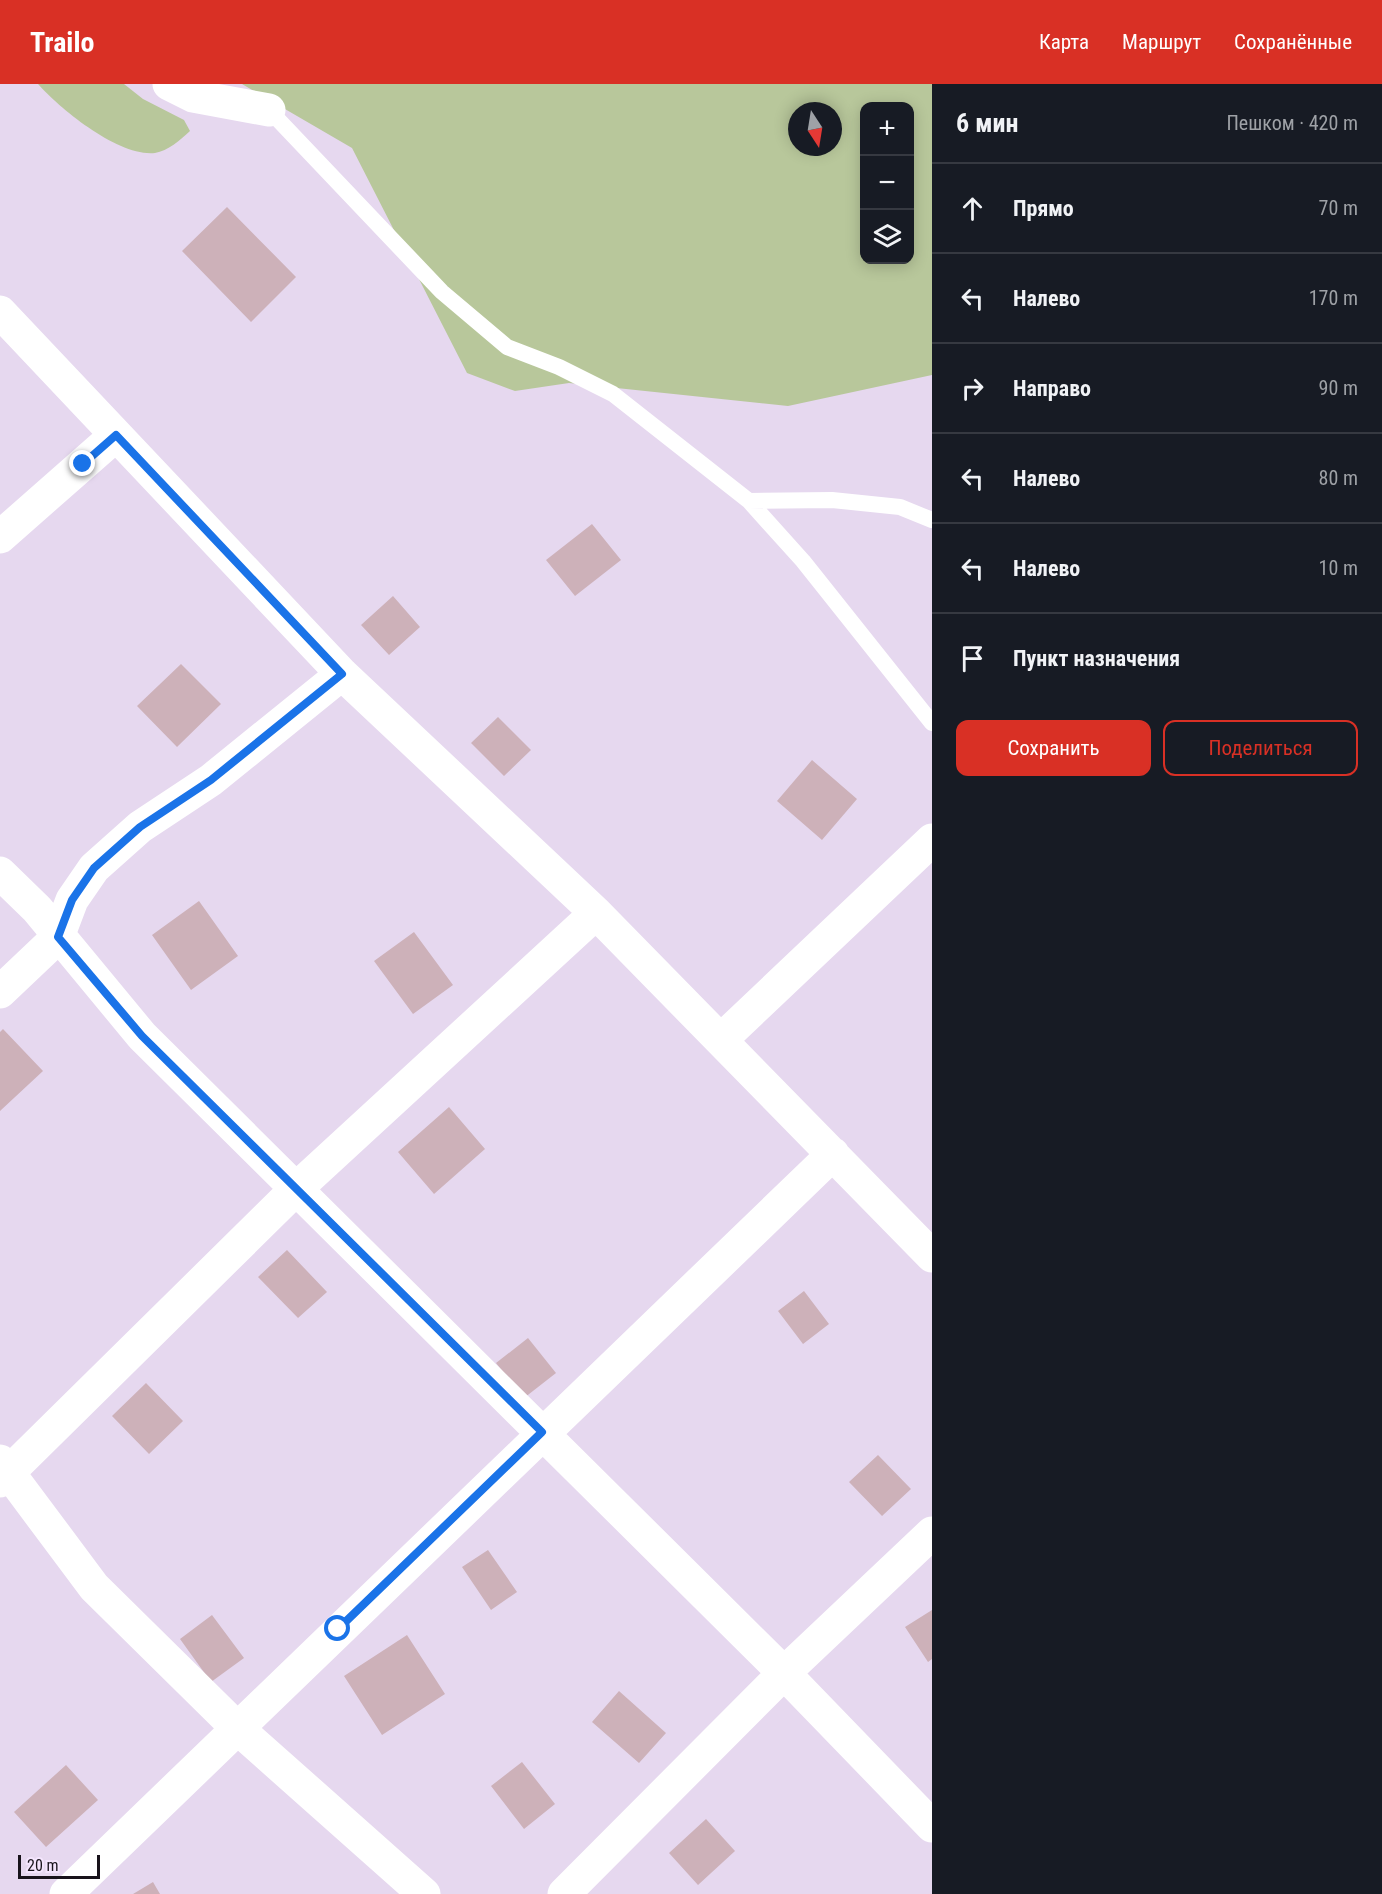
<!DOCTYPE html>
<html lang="ru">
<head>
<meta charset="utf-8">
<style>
	body { margin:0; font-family:"Roboto Condensed",sans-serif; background:#20242c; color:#f1f3f6 }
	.controls { position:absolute; right:18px; top:18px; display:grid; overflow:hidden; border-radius:12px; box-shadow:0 3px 15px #0003 }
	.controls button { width:54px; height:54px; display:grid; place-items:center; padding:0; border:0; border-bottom:2px solid #363941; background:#171b24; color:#f1f3f6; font:30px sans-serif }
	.compass { position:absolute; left:788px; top:18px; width:54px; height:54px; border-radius:50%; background:#171b24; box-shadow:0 3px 15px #0003; rotate:168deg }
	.scale { position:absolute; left:18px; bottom:15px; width:82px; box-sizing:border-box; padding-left:6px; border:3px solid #18131b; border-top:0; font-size:16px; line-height:21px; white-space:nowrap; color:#18131b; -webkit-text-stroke:4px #f4e5fd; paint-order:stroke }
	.stop { position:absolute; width:18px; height:18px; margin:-14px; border:4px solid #1a73e8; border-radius:50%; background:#fff }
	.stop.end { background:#1a73e8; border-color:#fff; box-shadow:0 2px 6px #0008 }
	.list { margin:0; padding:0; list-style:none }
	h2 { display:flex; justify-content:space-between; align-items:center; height:78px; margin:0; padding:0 24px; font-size:26px }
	h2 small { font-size:20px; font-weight:400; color:#9ea1a6 }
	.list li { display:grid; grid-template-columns:39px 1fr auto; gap:18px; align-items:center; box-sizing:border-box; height:90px; padding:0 24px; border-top:2px solid #363941 }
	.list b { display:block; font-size:22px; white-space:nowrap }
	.list em { font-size:20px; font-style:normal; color:#9ea1a6 }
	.actions { display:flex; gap:12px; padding:18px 24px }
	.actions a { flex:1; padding:14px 0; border:2px solid #d93025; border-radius:12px; text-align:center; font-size:21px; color:#d93025 }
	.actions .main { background:#d93025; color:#fff }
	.icon { flex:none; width:33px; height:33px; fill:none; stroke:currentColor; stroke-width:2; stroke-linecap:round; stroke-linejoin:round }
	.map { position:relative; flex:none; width:932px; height:1810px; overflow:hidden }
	header { display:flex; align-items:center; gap:36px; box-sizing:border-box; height:84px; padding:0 30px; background:#d93025; color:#fff }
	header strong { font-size:28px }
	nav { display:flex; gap:33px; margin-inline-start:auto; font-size:21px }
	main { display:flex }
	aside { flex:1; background:#171b24 }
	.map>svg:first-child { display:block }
	.green { fill:#b8c79b; fill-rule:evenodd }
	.building { fill:#cdb1b9 }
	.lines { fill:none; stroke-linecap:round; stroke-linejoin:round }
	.lane { stroke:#fff; stroke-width:16 }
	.street { stroke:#fff; stroke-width:33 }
	.route { stroke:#1a73e8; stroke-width:8 }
</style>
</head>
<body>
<header>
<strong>Trailo</strong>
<nav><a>Карта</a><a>Маршрут</a><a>Сохранённые</a></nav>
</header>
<main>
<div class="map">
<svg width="932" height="1810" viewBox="0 0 932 1810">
	<rect width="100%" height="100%" fill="#e6d8ef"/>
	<path class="green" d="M38 0H124L143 15 184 36 190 47C180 56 168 67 155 69 119 73 60 25 38 0Z
		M242 0H932V291L788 322 569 299 515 307 467 289 352 64ZM864 22H910V176H864ZM797 27H833V63H797Z"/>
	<path class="building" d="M227 123 296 193 251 238 182 167Z
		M592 440 621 476 575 512 546 476Z
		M393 512 420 543 389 571 361 541Z
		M181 580 221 620 177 663 137 622Z
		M498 633 531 666 504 692 471 659Z
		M812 676 857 715 822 756 777 717Z
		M199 817 238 872 191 906 152 851Z
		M414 848 453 901 413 930 374 877Z
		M3 945 43 987 0 1027V948Z
		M449 1023 485 1065 434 1110 398 1068Z
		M287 1166 327 1208 298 1234 258 1193Z
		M804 1207 829 1240 803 1260 778 1227Z
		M528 1254 556 1289 524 1314 496 1279Z
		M146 1299 183 1337 149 1370 112 1332Z
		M878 1371 911 1405 882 1432 849 1398Z
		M488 1466 517 1508 491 1526 462 1483Z
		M932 1526V1575L928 1578 905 1543Z
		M212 1531 244 1574 211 1598 180 1555Z
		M407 1551 445 1610 382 1651 344 1592Z
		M619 1607 666 1649 639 1679 592 1638Z
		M522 1678 555 1720 524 1745 491 1702Z
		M66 1681 98 1716 46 1763 14 1728Z
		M706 1735 735 1767 698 1801 669 1769Z
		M153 1798 160 1810H133Z"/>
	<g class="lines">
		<path class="lane" d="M269 26 442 208 507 263 559 283 613 310 749 417 803 477 932 639
			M749 417 832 416 900 423 932 436"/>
		<path class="street" d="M169 0 193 12 269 26
			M0 228 342 590 596 829 932 1172
			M0 453 116 351
			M0 789 37 825 142 952 784 1589 932 1742
			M0 908 58 853 72 816 94 784 140 743 211 696 342 590
			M722 955 932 756
			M0 1377 94 1503 236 1643 424 1810
			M0 1397 296 1105 596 829
			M66 1810 833 1070
			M564 1810 784 1589 932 1449"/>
	</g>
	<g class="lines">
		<path class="route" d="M83 380 116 351 342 590 211 696 140 743 94 784 72 816 58 853 142 952 542 1348 338 1545"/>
	</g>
</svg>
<div class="controls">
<button>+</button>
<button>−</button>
<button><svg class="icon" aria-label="layers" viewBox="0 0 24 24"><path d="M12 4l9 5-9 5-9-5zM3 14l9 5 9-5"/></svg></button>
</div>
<svg class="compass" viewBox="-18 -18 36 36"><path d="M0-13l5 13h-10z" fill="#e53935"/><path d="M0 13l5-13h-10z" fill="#9ea1a6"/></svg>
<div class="scale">20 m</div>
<div class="stop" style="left:338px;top:1545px"></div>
<div class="stop end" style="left:83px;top:380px"></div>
</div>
<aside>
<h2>6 мин<small>Пешком · 420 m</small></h2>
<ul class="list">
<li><svg class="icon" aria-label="ahead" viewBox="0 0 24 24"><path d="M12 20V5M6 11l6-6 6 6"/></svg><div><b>Прямо</b></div><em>70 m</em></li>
<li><svg class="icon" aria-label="left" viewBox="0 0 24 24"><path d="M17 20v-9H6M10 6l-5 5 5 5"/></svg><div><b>Налево</b></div><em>170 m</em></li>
<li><svg class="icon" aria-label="right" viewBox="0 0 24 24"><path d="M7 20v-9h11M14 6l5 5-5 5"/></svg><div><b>Направо</b></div><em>90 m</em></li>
<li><svg class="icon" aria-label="left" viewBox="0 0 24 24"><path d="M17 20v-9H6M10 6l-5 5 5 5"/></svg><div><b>Налево</b></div><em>80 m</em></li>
<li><svg class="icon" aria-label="left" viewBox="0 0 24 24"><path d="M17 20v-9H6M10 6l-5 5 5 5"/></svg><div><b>Налево</b></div><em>10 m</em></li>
<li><svg class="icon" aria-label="arrive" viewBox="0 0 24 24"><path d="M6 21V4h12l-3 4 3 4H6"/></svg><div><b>Пункт назначения</b></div></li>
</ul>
<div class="actions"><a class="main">Сохранить</a><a>Поделиться</a></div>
</aside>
</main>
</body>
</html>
